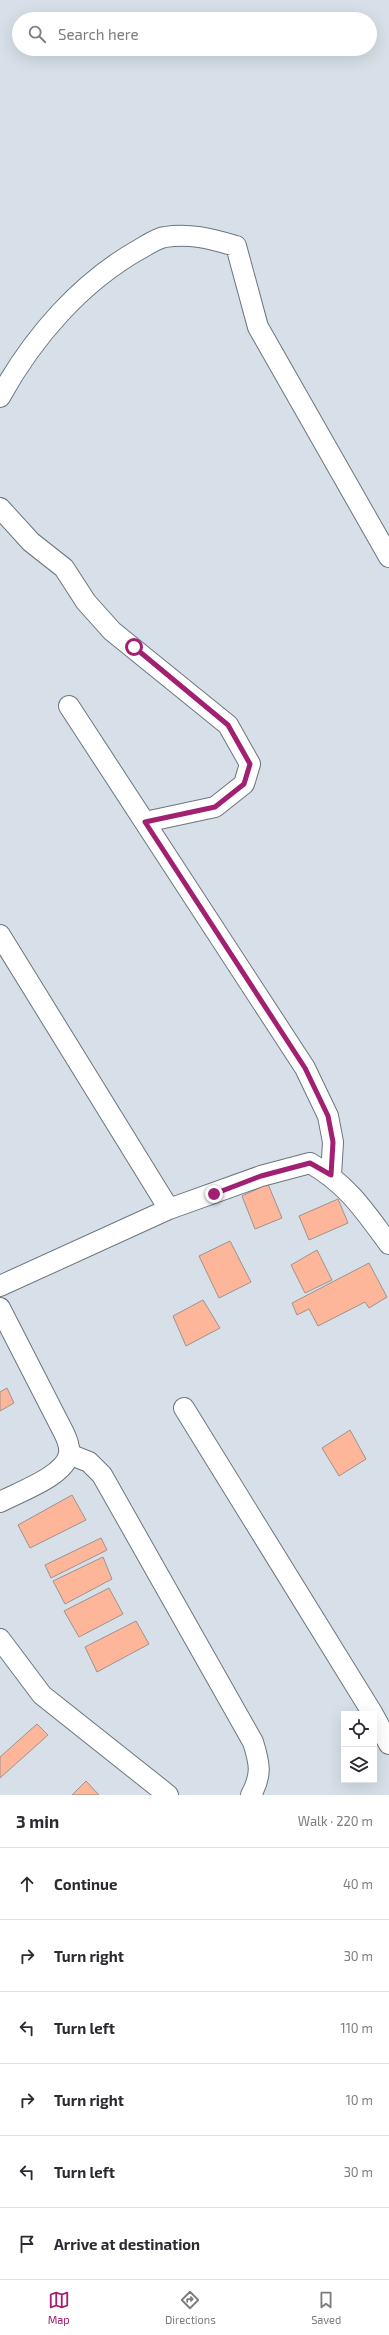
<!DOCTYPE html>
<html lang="en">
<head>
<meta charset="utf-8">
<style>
	body { margin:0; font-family:"Exo 2",sans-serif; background:#f2f2f3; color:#2b2b33 }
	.controls { position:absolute; right:12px; bottom:12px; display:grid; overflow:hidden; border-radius:0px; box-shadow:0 4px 16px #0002 }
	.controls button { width:36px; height:36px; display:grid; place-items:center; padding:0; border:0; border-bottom:1px solid #e1e1e2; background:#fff; color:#2b2b33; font:20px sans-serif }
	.stop { position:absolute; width:12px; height:12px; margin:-9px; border:3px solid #a22071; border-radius:50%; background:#fff }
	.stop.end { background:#a22071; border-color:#fff; box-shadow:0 1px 4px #0008 }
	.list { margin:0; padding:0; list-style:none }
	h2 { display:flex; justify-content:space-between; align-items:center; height:52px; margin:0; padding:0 16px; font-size:17px }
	h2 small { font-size:13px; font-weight:400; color:#7c7c81 }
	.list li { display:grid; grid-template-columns:26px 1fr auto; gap:12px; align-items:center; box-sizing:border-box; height:72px; padding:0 16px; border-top:1px solid #e1e1e2 }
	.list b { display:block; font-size:15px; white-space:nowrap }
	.list em { font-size:13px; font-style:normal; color:#7c7c81 }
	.icon { flex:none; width:22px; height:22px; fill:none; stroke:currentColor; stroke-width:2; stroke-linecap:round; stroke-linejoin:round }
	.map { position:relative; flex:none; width:389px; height:1795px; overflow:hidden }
	.search { position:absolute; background:#fff; box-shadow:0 4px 16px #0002; left:12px; right:12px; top:12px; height:44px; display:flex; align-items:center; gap:10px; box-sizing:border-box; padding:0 14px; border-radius:22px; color:#7c7c81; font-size:15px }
	.sheet { height:484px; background:#fff }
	nav { display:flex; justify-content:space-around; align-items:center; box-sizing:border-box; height:56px; border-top:1px solid #e1e1e2; background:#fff; font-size:11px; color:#7c7c81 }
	nav a { display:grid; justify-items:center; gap:2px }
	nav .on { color:#a22071 }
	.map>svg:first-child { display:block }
	.building { fill:#fdb699; stroke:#9d928e }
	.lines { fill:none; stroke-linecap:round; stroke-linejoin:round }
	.minor-casing { stroke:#6d757c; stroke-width:22 }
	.minor { stroke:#fff; stroke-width:20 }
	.route { stroke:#a22071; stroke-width:5 }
</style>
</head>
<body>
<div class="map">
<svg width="389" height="1795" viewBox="0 0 389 1795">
	<rect width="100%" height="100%" fill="#d7e0e8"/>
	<path class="building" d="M268 1184 282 1218 255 1229 242 1196Z
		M338 1199 348 1223 309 1240 299 1216Z
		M230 1241 251 1282 219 1298 199 1256Z
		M317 1250 332 1280 305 1293 291 1265Z
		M369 1263 387 1297 369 1308 365 1302 318 1326 309 1309 297 1315 292 1303Z
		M203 1300 220 1328 186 1346 173 1316Z
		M7 1388 14 1403 0 1411V1392Z
		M350 1430 366 1459 339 1476 322 1448Z
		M72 1495 86 1520 30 1548 18 1525Z
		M101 1538 107 1550 51 1578 45 1565Z
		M103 1557 112 1579 65 1604 53 1581Z
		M109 1588 123 1614 79 1637 64 1611Z
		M136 1621 149 1644 97 1672 85 1647Z
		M37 1724 48 1735 0 1778V1757Z
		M86 1781 99 1795H72Z"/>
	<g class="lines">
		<g class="minor-casing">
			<path id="minor" d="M0 397C33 337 81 282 140 249 147 245 157 238 165 237 191 233 211 239 236 246L258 327 389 557
				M0 508 31 542 64 568 86 602 112 631 228 725 250 764 244 784 215 807 145 822
				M69 706 305 1068 328 1116 333 1142 331 1175
				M0 935 169 1209
				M0 1286 169 1209 261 1176 310 1163C347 1184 364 1210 389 1244
				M0 1308 64 1433C67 1439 70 1447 69 1454 65 1476 19 1492 0 1502
				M184 1408 373 1714
				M69 1454 89 1462 102 1475 253 1742C260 1764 262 1775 251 1795
				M0 1639 42 1695 168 1795
				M374 1716 389 1744"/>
		</g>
		<use href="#minor" class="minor"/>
	</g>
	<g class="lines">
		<path class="route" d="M134 647 228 725 250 764 244 784 215 807 145 822 305 1068 328 1116 333 1142 331 1175 310 1163 261 1176 214 1194"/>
	</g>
</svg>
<div class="controls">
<button><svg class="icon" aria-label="locate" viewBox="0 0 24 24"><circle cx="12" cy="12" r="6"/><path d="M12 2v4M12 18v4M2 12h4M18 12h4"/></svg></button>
<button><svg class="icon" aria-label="layers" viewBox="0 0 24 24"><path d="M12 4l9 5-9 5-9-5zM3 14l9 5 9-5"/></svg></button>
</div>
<div class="stop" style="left:134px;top:647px"></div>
<div class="stop end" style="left:214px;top:1194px"></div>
<div class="search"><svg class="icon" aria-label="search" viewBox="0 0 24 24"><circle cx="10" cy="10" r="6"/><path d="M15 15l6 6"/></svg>Search here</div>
</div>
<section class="sheet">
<h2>3 min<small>Walk · 220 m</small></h2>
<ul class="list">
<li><svg class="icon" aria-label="ahead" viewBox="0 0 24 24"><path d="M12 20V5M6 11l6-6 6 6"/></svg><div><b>Continue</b></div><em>40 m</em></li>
<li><svg class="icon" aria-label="right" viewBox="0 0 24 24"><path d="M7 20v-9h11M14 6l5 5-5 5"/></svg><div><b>Turn right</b></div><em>30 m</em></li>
<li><svg class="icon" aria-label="left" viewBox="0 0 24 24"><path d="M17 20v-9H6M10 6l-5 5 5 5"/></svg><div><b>Turn left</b></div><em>110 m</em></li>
<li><svg class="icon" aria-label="right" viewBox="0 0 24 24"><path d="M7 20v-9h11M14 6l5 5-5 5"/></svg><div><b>Turn right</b></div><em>10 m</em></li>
<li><svg class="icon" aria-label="left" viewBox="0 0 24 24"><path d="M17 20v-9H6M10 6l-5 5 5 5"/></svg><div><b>Turn left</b></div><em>30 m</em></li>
<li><svg class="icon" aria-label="arrive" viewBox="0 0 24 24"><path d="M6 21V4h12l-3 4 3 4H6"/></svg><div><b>Arrive at destination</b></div></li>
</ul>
</section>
<nav>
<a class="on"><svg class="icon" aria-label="map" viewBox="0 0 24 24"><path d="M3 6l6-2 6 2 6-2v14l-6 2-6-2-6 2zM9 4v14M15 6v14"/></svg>Map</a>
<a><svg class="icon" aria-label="directions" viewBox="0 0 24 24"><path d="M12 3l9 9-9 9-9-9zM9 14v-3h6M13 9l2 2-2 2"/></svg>Directions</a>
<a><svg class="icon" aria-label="saved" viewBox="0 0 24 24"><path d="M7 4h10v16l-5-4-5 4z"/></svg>Saved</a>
</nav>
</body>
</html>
